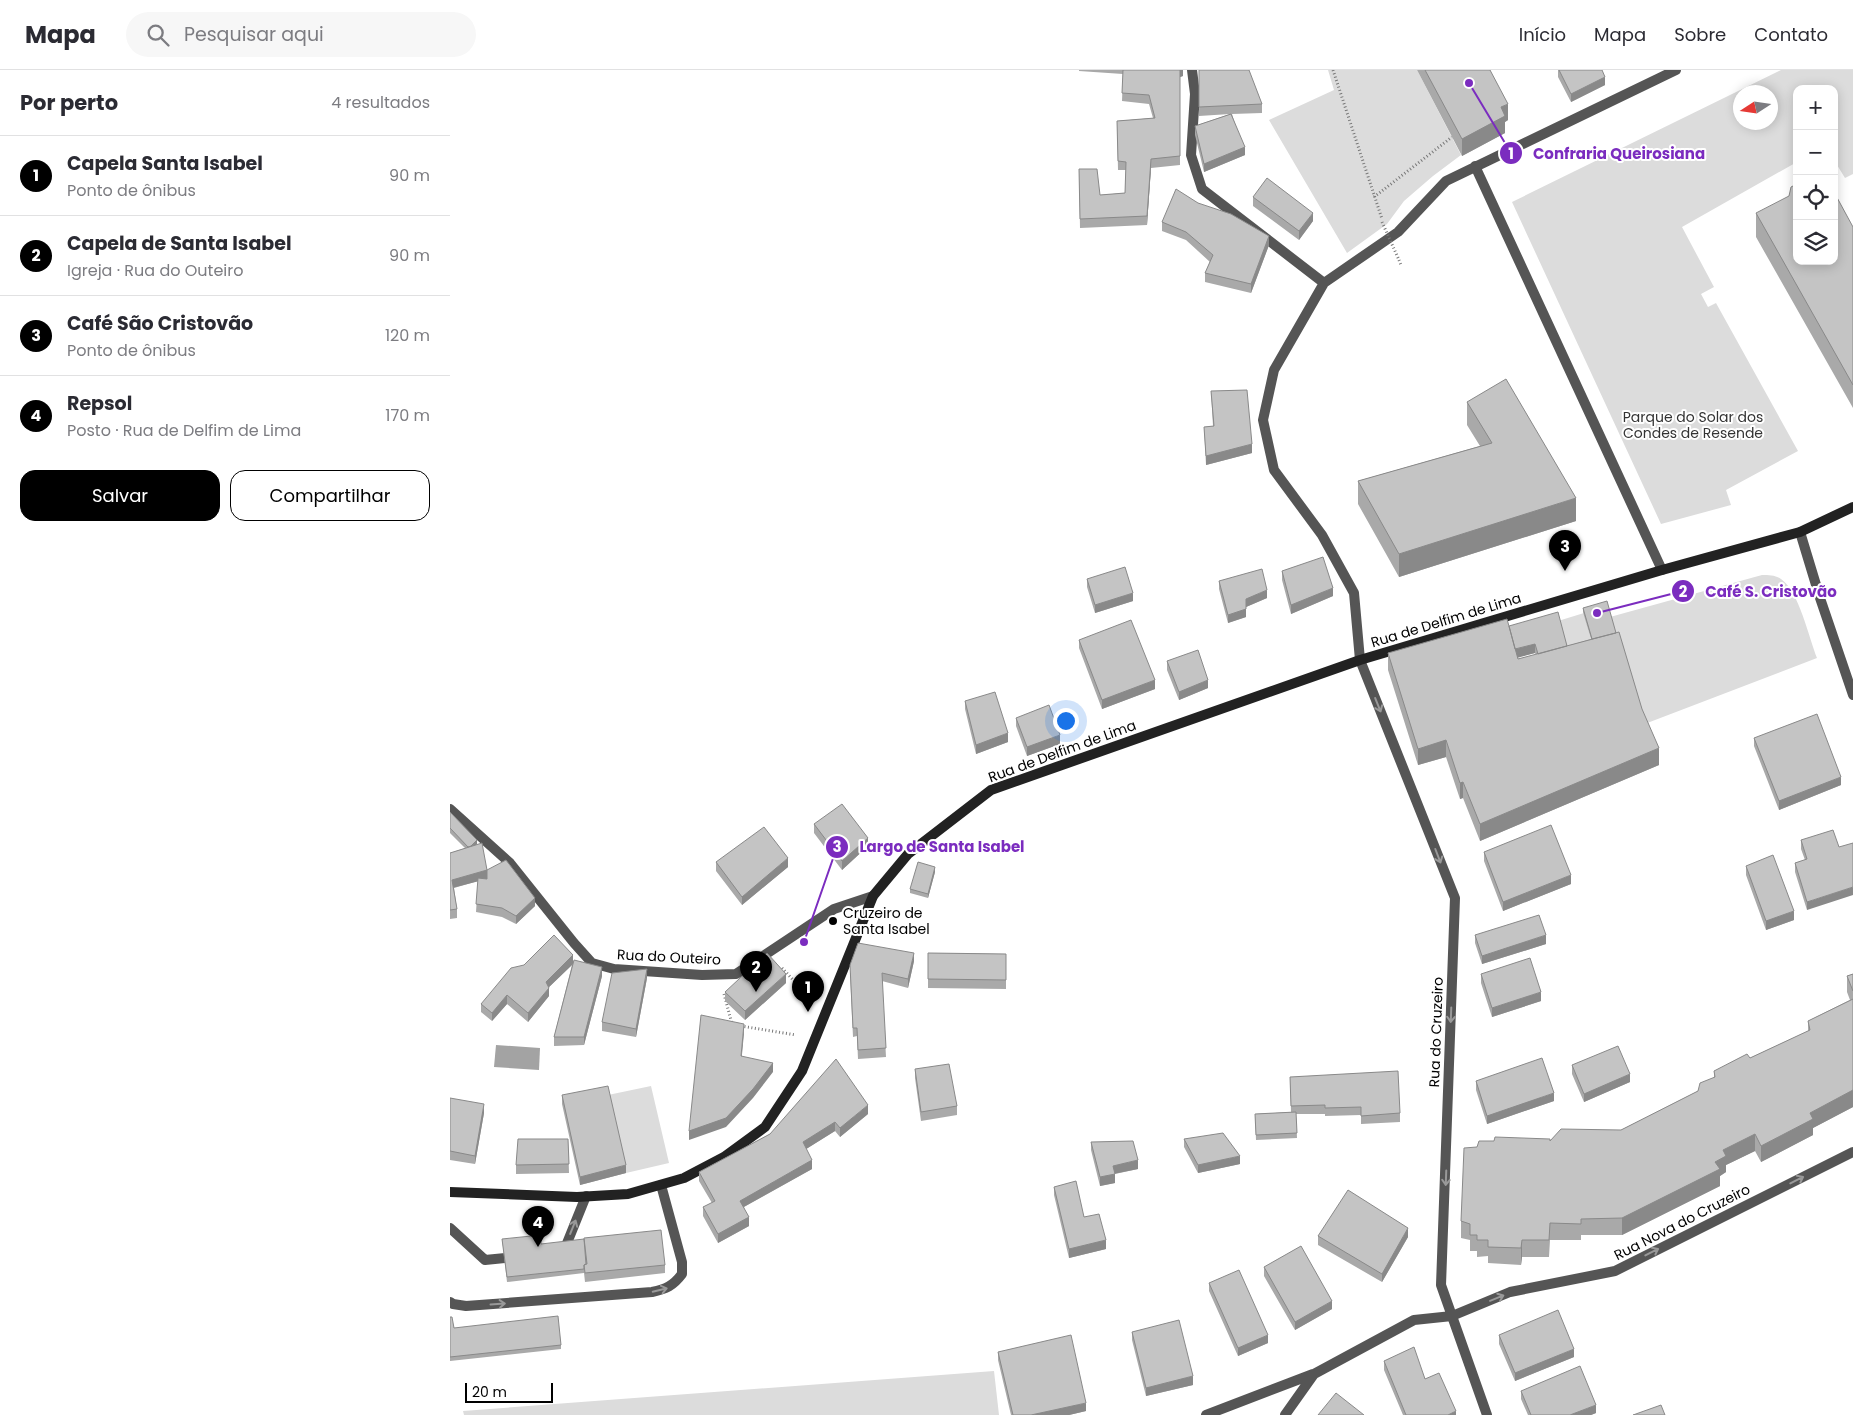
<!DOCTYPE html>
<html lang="pt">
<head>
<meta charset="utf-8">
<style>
	body { margin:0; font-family:Poppins,sans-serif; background:#f7f7f7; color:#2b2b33 }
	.controls { position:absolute; right:15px; top:15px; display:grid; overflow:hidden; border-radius:10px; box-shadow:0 2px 12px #0003 }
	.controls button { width:45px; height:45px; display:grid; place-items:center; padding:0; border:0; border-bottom:1px solid #e1e1e2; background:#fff; color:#2b2b33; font:25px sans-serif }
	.compass { position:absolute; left:1283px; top:15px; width:45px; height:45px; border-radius:50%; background:#fff; box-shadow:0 2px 12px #0003; rotate:258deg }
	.scale { position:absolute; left:15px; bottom:12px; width:88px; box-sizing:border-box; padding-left:5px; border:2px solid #000; border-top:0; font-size:14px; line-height:18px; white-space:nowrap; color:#000; -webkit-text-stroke:4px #fff; paint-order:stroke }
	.you { position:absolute; left:615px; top:650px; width:18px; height:18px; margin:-12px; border:4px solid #fff; border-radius:50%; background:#1a73e8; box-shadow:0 0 0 8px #1a73e833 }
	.badge { display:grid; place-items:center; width:32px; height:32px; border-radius:50%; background:#000; color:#fff; font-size:16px; font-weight:700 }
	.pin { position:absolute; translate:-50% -41px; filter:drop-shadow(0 1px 2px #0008) }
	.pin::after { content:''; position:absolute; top:26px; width:18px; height:15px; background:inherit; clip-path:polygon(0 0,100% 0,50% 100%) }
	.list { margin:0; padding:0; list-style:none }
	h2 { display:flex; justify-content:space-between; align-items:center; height:65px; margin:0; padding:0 20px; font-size:21px }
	h2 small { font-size:16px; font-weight:400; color:#7c7c81 }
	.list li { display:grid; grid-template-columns:32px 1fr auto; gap:15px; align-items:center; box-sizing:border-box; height:80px; padding:0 20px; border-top:1px solid #e1e1e2 }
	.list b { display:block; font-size:19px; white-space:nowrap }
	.list p { margin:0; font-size:16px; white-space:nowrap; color:#7c7c81 }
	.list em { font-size:16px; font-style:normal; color:#7c7c81 }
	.actions { display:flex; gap:10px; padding:15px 20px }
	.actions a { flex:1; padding:11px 0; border:1px solid #000; border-radius:15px; text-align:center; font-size:18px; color:#000 }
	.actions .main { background:#000; color:#fff }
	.icon { flex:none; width:28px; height:28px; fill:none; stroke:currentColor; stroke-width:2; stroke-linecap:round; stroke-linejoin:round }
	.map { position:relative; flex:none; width:1403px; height:1345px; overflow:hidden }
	header { display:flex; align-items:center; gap:30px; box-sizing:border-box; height:70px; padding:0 25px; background:#fff; border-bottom:1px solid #e1e1e2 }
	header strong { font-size:24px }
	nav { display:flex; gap:28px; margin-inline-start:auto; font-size:18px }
	.search { width:350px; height:45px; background:#f7f7f7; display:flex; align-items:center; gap:12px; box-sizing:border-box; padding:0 18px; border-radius:28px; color:#7c7c81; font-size:19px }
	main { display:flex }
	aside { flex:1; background:#fff }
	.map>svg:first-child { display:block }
	.green { fill:#dcdcdc; fill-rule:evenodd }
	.water { fill:#a3a3a3 }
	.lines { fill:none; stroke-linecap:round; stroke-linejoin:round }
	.path { stroke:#777; stroke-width:3; stroke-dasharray:1 2.5; stroke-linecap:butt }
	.lane { stroke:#555; stroke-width:10 }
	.street { stroke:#555; stroke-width:10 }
	.secondary { stroke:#222; stroke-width:10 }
	.path-bridge { stroke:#777; stroke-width:3; stroke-dasharray:1 2.5; stroke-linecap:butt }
	.wall { fill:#a9a9a9; fill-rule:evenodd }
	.shaded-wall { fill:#898989 }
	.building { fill:#c4c4c4; stroke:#898989 }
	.oneway { stroke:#999 }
	.poi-dot { fill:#000; stroke:#fff; stroke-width:2 }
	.labels { text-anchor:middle; stroke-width:4; stroke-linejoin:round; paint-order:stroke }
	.park-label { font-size:14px; fill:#333; stroke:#fff }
	.street-label { font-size:14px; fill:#000; stroke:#fff }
	.poi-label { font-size:14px; fill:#000; stroke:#fff; text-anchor:start }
	.leader { fill:none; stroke:#7b2cbf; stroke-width:2 }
	.callout-dot { fill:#7b2cbf; stroke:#fff; stroke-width:2 }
	.mark-label { font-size:15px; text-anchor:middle; font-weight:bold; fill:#fff }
	.callout-label { font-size:15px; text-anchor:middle; font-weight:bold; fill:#7b2cbf; stroke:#fff; stroke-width:4; stroke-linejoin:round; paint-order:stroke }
</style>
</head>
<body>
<header>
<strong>Mapa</strong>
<div class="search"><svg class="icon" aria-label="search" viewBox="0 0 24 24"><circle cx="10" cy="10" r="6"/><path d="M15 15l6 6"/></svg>Pesquisar aqui</div>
<nav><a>Início</a><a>Mapa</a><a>Sobre</a><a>Contato</a></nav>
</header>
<main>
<aside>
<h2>Por perto<small>4 resultados</small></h2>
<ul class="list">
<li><span class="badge">1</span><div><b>Capela Santa Isabel</b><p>Ponto de ônibus</p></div><em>90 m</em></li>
<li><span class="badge">2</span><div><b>Capela de Santa Isabel</b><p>Igreja · Rua do Outeiro</p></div><em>90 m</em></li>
<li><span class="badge">3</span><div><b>Café São Cristovão</b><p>Ponto de ônibus</p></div><em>120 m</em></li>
<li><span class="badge">4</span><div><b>Repsol</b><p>Posto · Rua de Delfim de Lima</p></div><em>170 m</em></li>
</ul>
<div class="actions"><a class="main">Salvar</a><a>Compartilhar</a></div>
</aside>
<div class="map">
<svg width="1403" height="1345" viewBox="0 0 1403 1345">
	<rect width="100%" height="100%" fill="#fff"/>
	<path class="green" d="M878 0H967L1011 85 983 106 954 131 937 154 897 183 819 50 884 20Z
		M1331 0H1403V104L1395 108 1384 90V19H1347V92L1232 157 1264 217 1251 224 1258 237 1266 233 1348 381 1276 420 1281 435 1211 454 1062 132ZM1290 22H1320V52H1290Z
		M1312 505C1319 505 1325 505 1331 509 1349 521 1359 568 1367 588L1192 655 1160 547Z
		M1134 543 1145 585 1119 592 1108 551Z
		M201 1016 219 1093 176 1103 158 1025Z
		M544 1301 549 1345H14L13 1341Z"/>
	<path class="water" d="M46 975 90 978 89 1000 44 997Z"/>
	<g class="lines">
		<path class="path" d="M883 0 932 149
			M924 127 1002 67
			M949 190 951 195
			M332 898 360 928
			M274 924 282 954
			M291 956 346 965"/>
		<path class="lane" d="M0 1158 35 1190 66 1187
			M113 1183 136 1126
			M0 1232 3 1234 16 1236 202 1222C216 1219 223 1216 232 1204V1192L211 1115"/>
		<path class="street" d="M742 0 745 24 741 85 752 119 874 213
			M1025 96 1212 500
			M1350 462 1370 528 1403 625
			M0 739 60 793 124 873 142 893 164 899 252 905 286 904 384 839 423 826
			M756 1345 863 1304
			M835 1345 864 1304 964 1250 1002 1246 1060 1222 1165 1201 1403 1082
			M1037 1345 991 1215 1005 828 910 590 904 523 872 465 824 400 813 350 824 300 874 213 948 162 996 111 1226 0"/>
		<path class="secondary" d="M0 1122 127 1127 178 1124 234 1108 274 1087 315 1057 352 1001 423 826 458 784 541 720 910 590 1212 500 1350 462 1403 437"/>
		<path class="path-bridge" d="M932 152 949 190"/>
	</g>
	<path class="wall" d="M629 0H733V6L730 7V95L701 98 697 155 630 158 629 99 650 125 675 123 676 100H668L667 51 703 48 699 34 672 31 673 4 629 1Z
		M749 0 812 34V43L782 44 795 85 754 102 745 65V56L780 44 749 46Z
		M967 0H1040L1058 50 1055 52V63L1012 86Z
		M1108 0H1152L1155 15 1121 32 1108 7Z
		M803 127 863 151 849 170 803 136Z
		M748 133 819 175 801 223 755 212V203L760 192 736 170 712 161V152Z
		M1306 143 1403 157V338L1306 167Z
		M761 321 802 383 756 395 754 357 763 356Z
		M1017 332 1126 451 949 507 908 434V411L1030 376 1017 355Z
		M832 501 883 526 841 544 832 510Z
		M637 509 683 531 645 543 637 517Z
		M769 511 817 528 796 537V547L778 553 769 519Z
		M1133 538 1166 563 1209 695 1030 771 1013 728 1010 729 996 687 968 695 938 600V583L1059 556 1117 576 1141 569 1133 542ZM1085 583 1086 585 1068 589 1067 587Z
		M629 570 705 619 652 639 629 578Z
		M717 591 758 618 729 630 717 600Z
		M515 631 558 672 526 684 515 639Z
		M566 648 610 674 577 686 566 656Z
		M1304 668 1391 715 1329 740 1304 676Z
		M0 742 27 774 26 775 37 801 85 836 66 854 52 847 26 842 28 811 4 818 7 839V848L0 849V783L15 778 0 763Z
		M364 754 418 776 392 800 364 763Z
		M1351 770 1389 777 1357 840 1345 802V793L1355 790 1351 779Z
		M1034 782 1121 814 1053 841 1034 791Z
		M266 792 338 797 292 835 266 801Z
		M1296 796 1344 850 1316 860 1296 805Z
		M485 802 478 828 460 823V819Z
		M1025 865 1096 874 1032 894 1025 873Z
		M478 883 556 884V919L478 918Z
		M123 891 152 906 134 975 104 976V967L122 895 99 917V926L78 952 57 934 42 951 31 942V934Z
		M464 891 458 918 432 911 436 987 408 989 407 966 403 967 400 903Z
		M1031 904 1091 931 1042 947 1031 913Z
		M1403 904V1037L1363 1058V1065L1311 1092 1305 1081 1276 1095V1102L1270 1106V1116L1172 1165H1131V1170H1100L1099 1187H1072L1071 1195 1038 1193V1186L1027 1187V1181H1020V1170L1011 1168V1151L1100 1071 1171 1060 1248 1021 1264 1008V1001L1300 988 1358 961V951L1400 930 1397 922V906Z
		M197 908 186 967 152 961V952Z
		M336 913 295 950 275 931V922Z
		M1122 995 1180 1012 1134 1032 1122 1004Z
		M465 999 507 1036V1045L471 1051 465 1008Z
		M840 1007 950 1043V1052L911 1054V1045L875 1046V1044H846L847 1068 806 1070 805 1044 841 1042Z
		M1026 1011 1104 1031 1037 1054 1026 1020Z
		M112 1025 176 1103 130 1115 112 1034Z
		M0 1028 34 1043 25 1094 0 1090Z
		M418 1044 390 1067 385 1061 356 1079 362 1099 294 1137 299 1156 268 1173 253 1146V1137L262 1133 249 1111V1102L320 1064Z
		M118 1069 119 1103 66 1104V1095Z
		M734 1069 790 1094 748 1103 734 1077Z
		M641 1072 688 1099 665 1104V1113L650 1116 641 1080Z
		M604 1117 634 1147 656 1179 619 1188 604 1125Z
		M868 1166 958 1167 932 1212 868 1175Z
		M52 1169 91 1174 215 1195V1203L135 1212 134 1203 57 1212Z
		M814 1197 882 1239 845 1260 814 1206Z
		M759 1213 818 1273 788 1286 759 1221Z
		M0 1247 4 1258 111 1275V1279L0 1291Z
		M682 1262 743 1315 696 1326 682 1270Z
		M1049 1265 1124 1287 1065 1311 1049 1274Z
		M548 1282 636 1341 619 1345H561L548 1290Z
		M934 1291 975 1309 1006 1345H953L934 1300Z
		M1071 1321 1146 1343 1141 1345H1078L1071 1329Z"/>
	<path class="shaded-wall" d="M730 0H733V6L730 7Z
		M1155 7V15L1121 32V24Z
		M1058 34V50L1055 52V63L1012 86V69L1051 37Z
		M795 77V85L754 102V94Z
		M701 89V98L697 155V146Z
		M863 143V151L849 170V161Z
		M819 166V175L801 223V214Z
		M802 374V383L756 395V386Z
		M1126 428V451L949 507V484Z
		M883 518V526L841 544V535Z
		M817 520V528L796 537V529Z
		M683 523V531L645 543V535Z
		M796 539V547L778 553V545Z
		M1085 574V583L1063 589V580Z
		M705 610V619L652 639V630Z
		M758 610V618L729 630V622Z
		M558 663V672L526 684V675Z
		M610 665V674L577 686V677Z
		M996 670V687L968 695V679Z
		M1209 678V695L1030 771V754Z
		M1391 707V715L1329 740V731Z
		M1013 712V728L1010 729V713Z
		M418 768V776L392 800V791Z
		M27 770V774L20 783V778Z
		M338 788V797L292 835V827Z
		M485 797V802L478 828V824Z
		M37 800V809L2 818V810Z
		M1121 805V814L1053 841V832Z
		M1403 817V825L1357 840V832Z
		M85 828V836L66 854V846Z
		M1344 841V850L1316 860V851Z
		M1096 865V874L1032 894V886Z
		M464 883V891L458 918V909Z
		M123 885V894L96 920V912Z
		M152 897V906L134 975V967Z
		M197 899V908L186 967V959Z
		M336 904V913L295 950V941Z
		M99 918V926L78 952V943Z
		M1091 922V931L1042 947V938Z
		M57 925V934L42 951V943Z
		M294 954V963L291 995V986Z
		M323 993V1002L303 1028 276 1057 239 1070V1061Z
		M1180 1004V1012L1134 1032V1024Z
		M1403 1020V1037L1363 1058V1065L1311 1092V1076L1360 1043Z
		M1104 1023V1031L1037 1054V1046Z
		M34 1034V1043L25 1094V1086Z
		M418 1035V1044L390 1067V1058Z
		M385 1052V1061L353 1081V1072Z
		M1305 1064V1081L1276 1095V1102L1270 1106V1116L1172 1165V1148L1273 1080Z
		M790 1086V1094L748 1103V1095Z
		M362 1090V1099L290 1139V1131Z
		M688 1090V1099L663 1104V1096Z
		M176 1095V1103L130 1115V1107Z
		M665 1104V1113L650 1116V1107Z
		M299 1147V1156L268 1173V1164Z
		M958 1158V1167L932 1212V1204Z
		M656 1170V1179L619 1188V1179Z
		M1072 1170V1187L1071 1195V1178Z
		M882 1231V1239L845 1260V1252Z
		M818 1265V1273L788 1286V1278Z
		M1124 1279V1287L1065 1311V1303Z
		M743 1306V1315L696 1326V1318Z
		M636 1333V1341L619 1345H581Z
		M1146 1335V1343L1141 1345H1120Z
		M1006 1341V1345H998Z"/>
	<path class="building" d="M673 0H730V86L701 89 697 146 630 149 629 99H647L650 125 675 123 676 92 668 91 667 51 705 48 699 25 672 23Z
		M749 0H799L812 34 749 37Z
		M975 0H1040L1058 34 1051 37 1055 46 1012 69Z
		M1109 0H1152L1155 7 1121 24Z
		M781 44 795 77 754 94 745 56Z
		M817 108 863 143 849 161 803 127Z
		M1347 114V191H1384V122L1403 157V315L1306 143 1339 126 1341 117Z
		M726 119 748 133 781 144 819 166 801 214 755 203 763 185 736 162 712 152Z
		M1056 309 1126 428 949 484 908 411 1042 373 1017 332Z
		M797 320 802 374 756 386 754 357 764 356 761 321Z
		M873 487 883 518 841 535 832 501Z
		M675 497 683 523 645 535 637 509Z
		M812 499 817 520 796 529V539L778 545 769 511Z
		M1157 531 1166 563 1142 569 1133 538Z
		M1108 542 1117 576 1088 584 1085 574 1065 579 1059 556Z
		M1057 549 1068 589 1169 562 1192 639 1209 678 1030 754 1013 712 1010 713 996 670 968 679 938 583Z
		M681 550 705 610 652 630 629 570Z
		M748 580 758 610 729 622 717 591Z
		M545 622 558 663 526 675 515 631Z
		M599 635 610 665 577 677 566 648Z
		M1367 644 1391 707 1329 731 1304 668Z
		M392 734 418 768 392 791 364 754Z
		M0 742 27 770 21 776 18 777 0 758Z
		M1101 755 1121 805 1053 832 1034 782Z
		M314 757 338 788 292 827 266 792Z
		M1383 760 1389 777 1403 773V817L1357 832 1345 793 1357 789 1351 770Z
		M32 773 37 800 2 810 7 839 0 840V783Z
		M1323 785 1344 841 1316 851 1296 796Z
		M56 790 85 828 66 846 52 838 26 834 28 808 37 809V800Z
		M468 792 485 797 478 824 460 819Z
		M1089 845 1096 865 1032 886 1025 865Z
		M104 865 123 885 96 912 99 918 78 943 57 925 42 943 31 934 61 898 74 895Z
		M408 873 464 883 458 909 432 903 436 978 408 980 407 958H403L400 895Z
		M317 883 336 904 295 941 275 922Z
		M478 883 556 884V910L478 909Z
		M1080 888 1091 922 1042 938 1031 904Z
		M124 890 152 897 134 967H104Z
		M197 899 186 959 152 952 162 903Z
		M1403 904V921L1397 906Z
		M1403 929V1020L1360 1043 1363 1049 1311 1076 1305 1064 1273 1080 1276 1086 1265 1092 1270 1099 1172 1148 1131 1149V1154L1100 1153 1099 1170H1072L1071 1178 1038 1177V1170H1027V1165H1020V1154L1011 1151 1014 1078 1027 1077 1029 1071H1044L1045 1067 1100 1069V1071L1111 1059 1171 1060 1248 1021 1250 1013 1265 1007 1264 1001 1297 984 1300 988 1360 960 1358 951Z
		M251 945 294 954 291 986 323 993 303 1019 276 1048 239 1061Z
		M1168 976 1180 1004 1134 1024 1122 995Z
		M1092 988 1104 1023 1037 1046 1026 1011Z
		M386 989 418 1035 390 1058 385 1052 353 1072 362 1090 290 1131 299 1147 268 1164 253 1137 265 1131 249 1102 320 1064Z
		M499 994 507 1036 471 1042 465 999Z
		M948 1001 950 1043 911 1046V1037L875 1038V1035L841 1036 840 1007Z
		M158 1016 176 1095 130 1107 112 1025Z
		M0 1028 34 1034 25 1086 0 1081Z
		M846 1042 847 1063 806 1065 805 1044Z
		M773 1063 790 1086 748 1095 734 1069Z
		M68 1069H118L119 1094 66 1095Z
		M683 1071 688 1090 663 1096 665 1104 650 1107 641 1072Z
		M626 1111 634 1147 649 1144 656 1170 619 1179 604 1117Z
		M898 1120 958 1158 932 1204 868 1166Z
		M211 1160 215 1195 135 1203 134 1195 137 1194 134 1168Z
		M91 1165V1174L134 1169 136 1194 134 1195V1199L57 1207 52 1169Z
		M851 1176 882 1231 845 1252 814 1197Z
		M789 1200 818 1265 788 1278 759 1213Z
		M1108 1240 1124 1279 1065 1303 1049 1265Z
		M108 1246 111 1275 0 1287V1247H2L4 1258Z
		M729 1250 743 1306 696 1318 682 1262Z
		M621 1265 636 1333 581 1345H563L548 1282Z
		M964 1277 975 1309 989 1303 1006 1341 998 1345H956L934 1291Z
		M1130 1296 1146 1335 1120 1345H1081L1071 1321Z
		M886 1323 914 1345H868Z
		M1211 1335 1215 1345H1183Z"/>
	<defs><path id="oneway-shaft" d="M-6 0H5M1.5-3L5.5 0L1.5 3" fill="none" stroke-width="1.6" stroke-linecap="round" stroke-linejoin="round" transform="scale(1.25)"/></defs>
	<g class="oneway">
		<use href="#oneway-shaft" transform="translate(928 635) rotate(68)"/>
		<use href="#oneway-shaft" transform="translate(988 786) rotate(69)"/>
		<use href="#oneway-shaft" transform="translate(1001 945) rotate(92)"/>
		<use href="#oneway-shaft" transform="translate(996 1108) rotate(92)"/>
		<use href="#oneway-shaft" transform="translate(1347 1110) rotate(-27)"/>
		<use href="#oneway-shaft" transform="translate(123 1157) rotate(-68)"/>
		<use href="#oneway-shaft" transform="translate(1202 1182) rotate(-27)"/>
		<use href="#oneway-shaft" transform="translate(210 1220) rotate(-14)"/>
		<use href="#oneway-shaft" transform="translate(1047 1228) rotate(-22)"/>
		<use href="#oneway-shaft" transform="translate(48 1234) rotate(-4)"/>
	</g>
	<circle class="poi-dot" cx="383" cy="851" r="5"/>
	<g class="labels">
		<g class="park-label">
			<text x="1243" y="352">Parque do Solar dos<tspan x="1243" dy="16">Condes de Resende</tspan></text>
		</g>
		<g class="street-label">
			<text transform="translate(996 550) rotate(-17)" y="5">Rua de Delfim de Lima</text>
			<text transform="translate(612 681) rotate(-20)" y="5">Rua de Delfim de Lima</text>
			<text transform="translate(219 887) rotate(3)" y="5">Rua do Outeiro</text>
			<text transform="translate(986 962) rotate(-88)" y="5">Rua do Cruzeiro</text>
			<text transform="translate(1232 1152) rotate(-27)" y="5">Rua Nova do Cruzeiro</text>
		</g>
		<g class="poi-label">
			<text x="393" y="848">Cruzeiro de<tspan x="393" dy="16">Santa Isabel</tspan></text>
		</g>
	</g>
	<path class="leader" d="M1019 13L1061 83M1147 543L1233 521M354 872L387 777"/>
	<g class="callout-dot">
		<circle cx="1019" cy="13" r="5"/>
		<circle cx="1147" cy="543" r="5"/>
		<circle cx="354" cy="872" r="5"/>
		<circle cx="1061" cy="83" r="12"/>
		<circle cx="1233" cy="521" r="12"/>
		<circle cx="387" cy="777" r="12"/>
	</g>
	<g class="mark-label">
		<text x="1061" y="89">1</text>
		<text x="1233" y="527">2</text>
		<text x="387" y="782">3</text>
	</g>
	<g class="callout-label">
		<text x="1169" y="89">Confraria Queirosiana</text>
		<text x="1321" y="527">Café S. Cristovão</text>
		<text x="492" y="782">Largo de Santa Isabel</text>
	</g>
</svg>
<div class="controls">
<button>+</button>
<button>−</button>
<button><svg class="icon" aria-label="locate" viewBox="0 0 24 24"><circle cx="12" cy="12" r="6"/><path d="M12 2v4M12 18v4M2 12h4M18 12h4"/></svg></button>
<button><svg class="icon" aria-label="layers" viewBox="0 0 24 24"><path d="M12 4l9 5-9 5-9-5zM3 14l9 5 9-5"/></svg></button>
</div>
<svg class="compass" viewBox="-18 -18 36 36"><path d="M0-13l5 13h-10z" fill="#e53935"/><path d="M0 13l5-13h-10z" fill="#7c7c81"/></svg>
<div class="scale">20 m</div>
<div class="you"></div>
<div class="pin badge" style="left:358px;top:942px">1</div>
<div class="pin badge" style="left:306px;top:922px">2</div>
<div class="pin badge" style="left:1115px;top:501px">3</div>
<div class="pin badge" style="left:88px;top:1177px">4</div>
</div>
</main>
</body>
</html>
